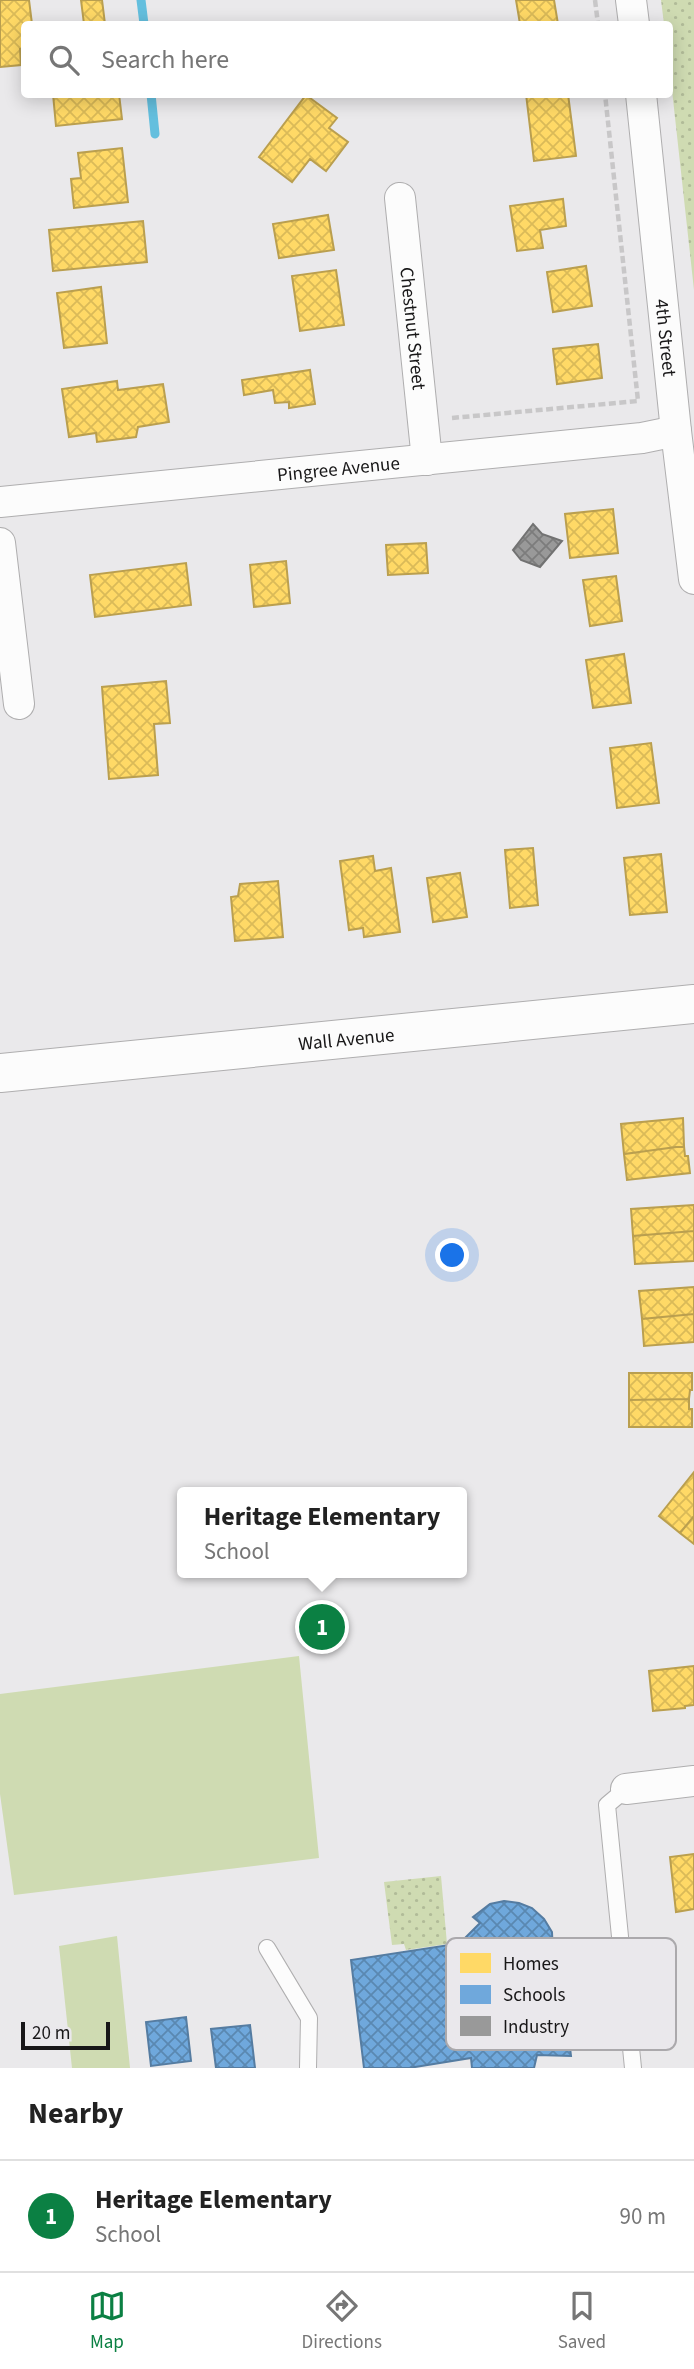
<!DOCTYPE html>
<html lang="en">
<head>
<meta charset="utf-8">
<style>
	body { margin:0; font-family:"Source Sans 3",sans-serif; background:#f2f2f2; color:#222 }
	.scale { position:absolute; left:21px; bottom:18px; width:89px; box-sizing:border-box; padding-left:7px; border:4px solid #181718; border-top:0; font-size:19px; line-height:24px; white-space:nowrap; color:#181718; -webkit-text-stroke:5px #eae8ec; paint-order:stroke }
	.you { position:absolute; left:453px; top:1256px; width:24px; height:24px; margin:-18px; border:5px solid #fff; border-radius:50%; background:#1a73e8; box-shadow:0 0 0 10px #1a73e833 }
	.badge { display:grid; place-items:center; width:46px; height:46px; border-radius:50%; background:#0b8043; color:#fff; font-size:23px; font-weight:700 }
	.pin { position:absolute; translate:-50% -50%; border:4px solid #fff; box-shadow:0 2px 7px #0006 }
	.popup { position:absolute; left:177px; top:1487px; width:290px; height:91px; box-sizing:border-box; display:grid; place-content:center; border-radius:7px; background:#fff; filter:drop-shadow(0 2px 5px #0005); font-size:23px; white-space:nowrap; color:#767676 }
	.popup b { font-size:26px; color:#222 }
	.popup::after { content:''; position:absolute; left:50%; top:100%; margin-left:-14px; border:14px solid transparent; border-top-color:#fff }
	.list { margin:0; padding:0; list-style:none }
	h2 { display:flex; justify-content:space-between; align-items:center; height:91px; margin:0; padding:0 28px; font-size:30px }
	h2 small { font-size:23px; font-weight:400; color:#767676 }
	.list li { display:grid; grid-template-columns:46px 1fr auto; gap:21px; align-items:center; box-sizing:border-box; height:112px; padding:0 28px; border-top:2px solid #e0e0e0 }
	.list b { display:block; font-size:26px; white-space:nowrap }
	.list p { margin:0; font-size:23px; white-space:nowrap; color:#767676 }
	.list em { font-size:23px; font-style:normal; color:#767676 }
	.icon { flex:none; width:38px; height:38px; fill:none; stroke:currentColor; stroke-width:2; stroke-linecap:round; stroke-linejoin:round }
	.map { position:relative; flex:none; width:694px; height:2068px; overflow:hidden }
	.search { position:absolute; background:#fff; box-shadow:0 4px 18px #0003; left:21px; right:21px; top:21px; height:77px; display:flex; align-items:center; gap:18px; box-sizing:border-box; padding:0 24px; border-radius:7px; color:#767676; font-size:26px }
	.sheet { height:203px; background:#fff }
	nav { display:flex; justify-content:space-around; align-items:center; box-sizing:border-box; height:98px; border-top:2px solid #e0e0e0; background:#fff; font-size:19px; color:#767676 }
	nav a { display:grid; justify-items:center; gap:4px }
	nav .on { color:#0b8043 }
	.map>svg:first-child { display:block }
	.grass { fill:#cfdbb2 }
	.park { fill:url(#park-dots) }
	.homes { fill:url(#homes-cross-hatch); stroke:#ba9f4f; stroke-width:2 }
	.schools { fill:url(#schools-cross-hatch); stroke:#557ca1; stroke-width:2 }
	.industry { fill:url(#industry-cross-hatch); stroke:#727272; stroke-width:2 }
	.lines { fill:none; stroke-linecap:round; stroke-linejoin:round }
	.stream { stroke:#64bfde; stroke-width:9 }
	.service-casing { stroke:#afaeaf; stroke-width:18 }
	.minor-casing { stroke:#afaeaf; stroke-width:32 }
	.secondary-casing { stroke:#afaeaf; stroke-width:40 }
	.path { stroke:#c8c7c8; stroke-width:4.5; stroke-dasharray:7 3.5; stroke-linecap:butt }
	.service { stroke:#fcfcfc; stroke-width:16 }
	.minor { stroke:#fcfcfc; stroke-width:30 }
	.secondary { stroke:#fcfcfc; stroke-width:38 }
	.labels { text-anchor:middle; stroke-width:7; stroke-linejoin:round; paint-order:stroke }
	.street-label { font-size:19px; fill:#181718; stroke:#eae8ec }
	.key { fill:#eae8ec; stroke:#aba9ac; stroke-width:2 }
	.key-label { font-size:19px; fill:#181718 }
</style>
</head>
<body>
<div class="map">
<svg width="694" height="2068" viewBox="0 0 694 2068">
	<defs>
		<pattern id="park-dots" width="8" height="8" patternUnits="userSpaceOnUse" patternTransform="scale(1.75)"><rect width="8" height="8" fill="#cfdbb2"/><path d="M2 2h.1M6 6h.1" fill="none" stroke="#b1bb98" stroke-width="1.8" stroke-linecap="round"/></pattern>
		<pattern id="homes-cross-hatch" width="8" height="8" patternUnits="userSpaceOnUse" patternTransform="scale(1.75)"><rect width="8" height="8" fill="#ffd966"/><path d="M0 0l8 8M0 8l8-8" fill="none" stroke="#daba58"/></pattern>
		<pattern id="schools-cross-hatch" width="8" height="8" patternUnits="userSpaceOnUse" patternTransform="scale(1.75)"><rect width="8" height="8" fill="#6fa8dc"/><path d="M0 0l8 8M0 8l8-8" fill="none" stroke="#5a88b1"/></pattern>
		<pattern id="industry-cross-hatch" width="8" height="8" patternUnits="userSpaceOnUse" patternTransform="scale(1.75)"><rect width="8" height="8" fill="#999"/><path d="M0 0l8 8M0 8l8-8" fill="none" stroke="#7c7c7c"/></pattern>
	</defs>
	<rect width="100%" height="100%" fill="#eae9eb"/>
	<path class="grass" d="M299 1656 319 1858 14 1895 0 1794V1694Z
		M117 1936 130 2068H72L59 1946Z"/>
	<path class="park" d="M661 0H694V290L670 72V24H664Z
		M441 1876 447 1944 406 1950 404 1944 392 1945 384 1882Z"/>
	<path class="homes" d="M0 0H29L32 24H24V49H20L21 65 0 67Z
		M81 0H102L105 24H84Z
		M516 0H554L558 24H520Z
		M53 94H119L122 119 56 126Z
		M526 94H568L576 156 534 161Z
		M306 95 337 118 329 128 348 142 326 171 310 159 292 182 259 157Z
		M122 148 128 202 74 208 71 179 81 178 78 153Z
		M563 199 566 226 540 230 543 248 517 251 510 206Z
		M328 215 334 250 279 258 273 224Z
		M143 221 147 262 53 271 49 230Z
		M586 266 592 306 553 312 547 272Z
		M336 270 344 325 300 331 292 276Z
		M101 287 107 343 64 348 57 293Z
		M598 344 602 378 557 384 553 349Z
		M310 370 315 404 289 408V402L275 403 273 390 244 395 242 380Z
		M117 381 118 390 163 384 169 422 138 427 136 437 97 442 96 433 69 437 62 389Z
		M613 509 618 553 570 558 565 514Z
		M426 543 428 573 388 575 386 545Z
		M286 561 290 603 254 607 250 565Z
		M186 563 191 605 95 617 90 575Z
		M616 576 622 621 590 626 583 580Z
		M624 654 631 703 593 708 586 660Z
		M166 681 170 723 154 724 158 775 109 779 102 687Z
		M651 743 659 803 617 808 610 748Z
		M533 848 538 905 510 908 505 850Z
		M661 854 667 912 630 915 624 858Z
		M373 856 375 871 391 868 400 932 364 937 363 928 349 930 340 861Z
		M460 873 467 917 433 922 427 878Z
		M278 881 283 937 235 941 231 897 238 896 240 884Z
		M683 1118 684 1146 624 1154 621 1124Z
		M684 1146 685 1156H688L690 1173 627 1180 624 1154Z
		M694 1205V1231L633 1236 631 1209Z
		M694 1231V1261L635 1264 633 1236Z
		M694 1287V1314L642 1319 639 1291Z
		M694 1314V1342L644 1346 642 1319Z
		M629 1373H692V1390H690L689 1399 629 1400Z
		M689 1399V1409H692V1427H629V1400Z
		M694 1472V1516L680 1533 659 1516Z
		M694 1516V1544L680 1533Z
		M694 1666V1705L685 1706V1708L653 1711 649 1671Z
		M694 1854V1909L676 1912 670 1857Z"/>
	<path class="schools" d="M504 1901 519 1903 532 1908 544 1919 552 1932 553 1955 547 1958 558 1987 567 2022 571 2056 537 2055 534 2068H472L471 2058 409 2068H364L351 1960 449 1945 453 1950 480 1923 473 1917 490 1904Z
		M186 2017 191 2061 151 2066 146 2022Z
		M250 2025 255 2068H216L211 2029Z"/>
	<path class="industry" d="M533 524 542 534 562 541 540 567 521 560 513 550Z"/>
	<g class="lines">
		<path class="stream" d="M141 0 144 24
			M151 94 155 134"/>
		<g class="service-casing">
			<path id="service" d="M626 1789 607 1805 633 2068
				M267 1948 309 2018 308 2068"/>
		</g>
		<g class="minor-casing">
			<g id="minor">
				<path d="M631 0 634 24"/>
				<path id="s1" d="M641 94 676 431 694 579"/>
				<path id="s2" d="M400 198 427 460"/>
				<path id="s3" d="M0 502 642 438 676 431"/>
				<path d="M0 543 19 704"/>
				<path d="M626 1789 694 1781"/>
			</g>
		</g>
		<g class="secondary-casing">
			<g id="secondary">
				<path id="s4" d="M0 1073 694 1004"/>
			</g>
		</g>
		<path class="path" d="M595 0 598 24
			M452 418 638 401 605 94"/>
		<use href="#service" class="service"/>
		<use href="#minor" class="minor"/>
		<use href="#secondary" class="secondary"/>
	</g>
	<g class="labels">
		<g class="street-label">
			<text dy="7" stroke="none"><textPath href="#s2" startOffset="131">Chestnut Street</textPath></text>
			<text dy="7" stroke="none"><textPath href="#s1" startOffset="245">4th Street</textPath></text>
			<text dy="7" stroke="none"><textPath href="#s3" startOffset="340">Pingree Avenue</textPath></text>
			<text dy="7" stroke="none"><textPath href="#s4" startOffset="348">Wall Avenue</textPath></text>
		</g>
	</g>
	<rect x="446" y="1938" width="230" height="112" rx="10" class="key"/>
	<rect x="460" y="1953" width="31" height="20" fill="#ffd966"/>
	<rect x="460" y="1985" width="31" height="19" fill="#6fa8dc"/>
	<rect x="460" y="2016" width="31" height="20" fill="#999"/>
	<g class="key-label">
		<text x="503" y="1970">Homes</text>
		<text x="503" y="2001">Schools</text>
		<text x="503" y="2033">Industry</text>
	</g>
</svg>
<div class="scale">20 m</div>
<div class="you"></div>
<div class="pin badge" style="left:322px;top:1627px">1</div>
<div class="popup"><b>Heritage Elementary</b>School</div>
<div class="search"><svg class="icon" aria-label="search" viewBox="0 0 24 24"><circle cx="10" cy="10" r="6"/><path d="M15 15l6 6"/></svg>Search here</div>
</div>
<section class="sheet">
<h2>Nearby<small></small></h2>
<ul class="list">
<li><span class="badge">1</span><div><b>Heritage Elementary</b><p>School</p></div><em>90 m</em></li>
</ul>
</section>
<nav>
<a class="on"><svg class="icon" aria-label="map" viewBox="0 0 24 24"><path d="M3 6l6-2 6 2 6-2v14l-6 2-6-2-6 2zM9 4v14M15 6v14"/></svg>Map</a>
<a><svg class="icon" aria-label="directions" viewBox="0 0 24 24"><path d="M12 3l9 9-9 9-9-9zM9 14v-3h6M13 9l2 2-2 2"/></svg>Directions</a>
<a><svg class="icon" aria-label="saved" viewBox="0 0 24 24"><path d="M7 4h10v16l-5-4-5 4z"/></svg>Saved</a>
</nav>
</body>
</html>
